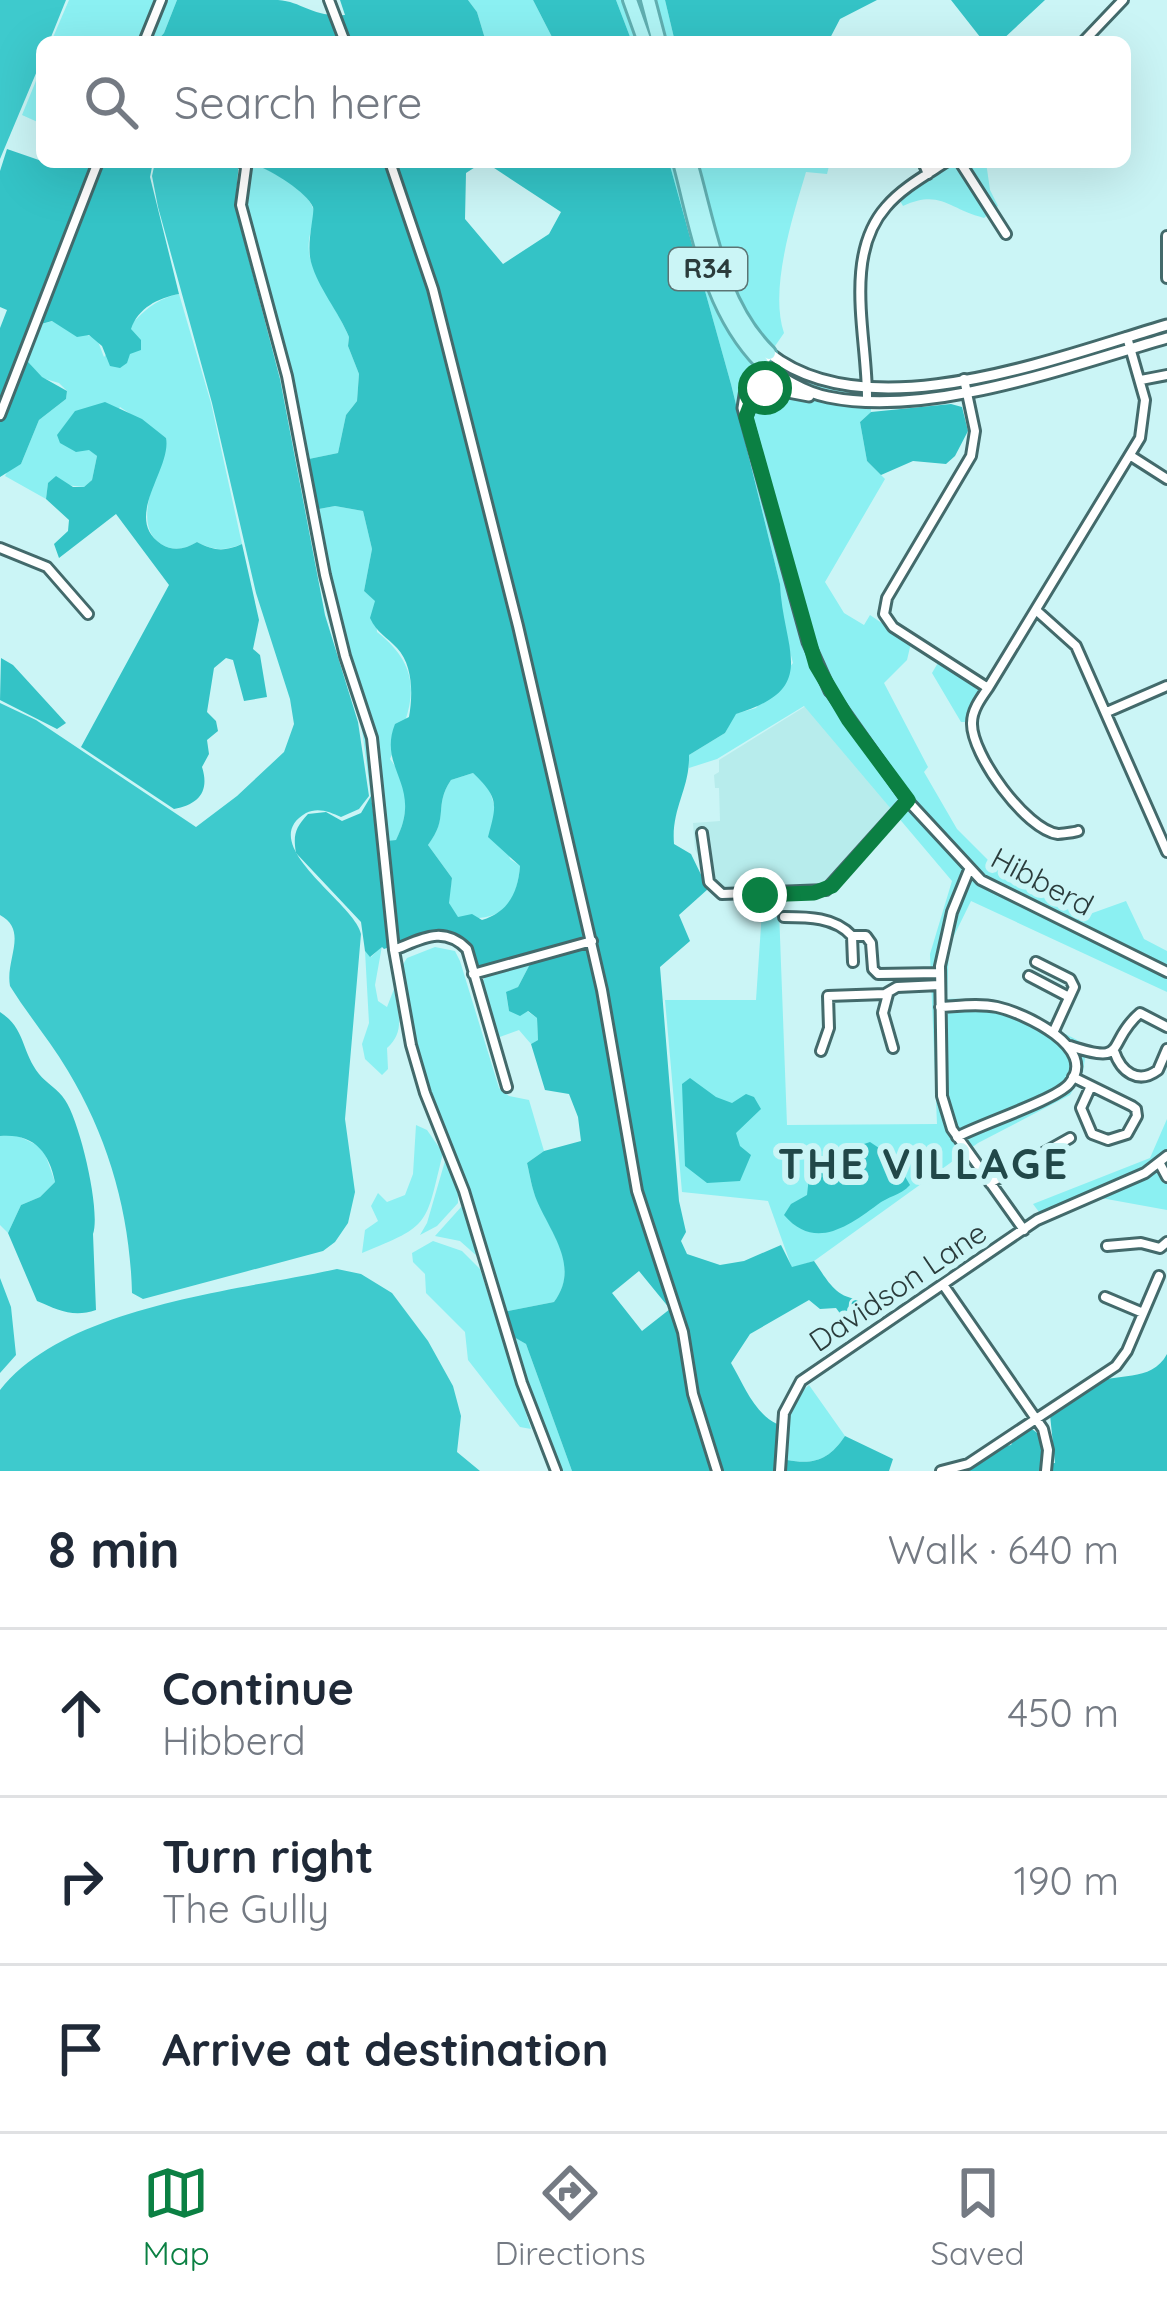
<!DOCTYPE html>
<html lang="en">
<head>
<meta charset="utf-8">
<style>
	body { margin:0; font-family:Quicksand,sans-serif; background:#f6f6f7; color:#1f2937 }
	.stop { position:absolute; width:36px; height:36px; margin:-27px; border:9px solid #0b8043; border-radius:50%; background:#fff }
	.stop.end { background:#0b8043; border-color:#fff; box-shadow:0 3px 12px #0008 }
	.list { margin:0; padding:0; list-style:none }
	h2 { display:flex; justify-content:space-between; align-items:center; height:156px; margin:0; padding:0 48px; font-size:51px }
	h2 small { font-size:39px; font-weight:400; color:#747a83 }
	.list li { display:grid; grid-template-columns:78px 1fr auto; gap:36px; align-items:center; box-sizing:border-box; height:168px; padding:0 48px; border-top:3px solid #e0e1e3 }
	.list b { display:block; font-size:45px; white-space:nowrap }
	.list p { margin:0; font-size:39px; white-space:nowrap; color:#747a83 }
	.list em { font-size:39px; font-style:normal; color:#747a83 }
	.icon { flex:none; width:66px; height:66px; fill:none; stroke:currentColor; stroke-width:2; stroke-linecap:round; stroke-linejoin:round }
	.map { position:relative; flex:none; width:1167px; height:1471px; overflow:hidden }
	.search { position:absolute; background:#fff; box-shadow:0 12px 48px #0002; left:36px; right:36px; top:36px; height:132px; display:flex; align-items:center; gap:30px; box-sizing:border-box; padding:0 42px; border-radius:18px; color:#747a83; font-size:45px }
	.sheet { height:660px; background:#fff }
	nav { display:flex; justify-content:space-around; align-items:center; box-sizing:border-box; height:168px; border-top:3px solid #e0e1e3; background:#fff; font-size:33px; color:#747a83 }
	nav a { display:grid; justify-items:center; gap:6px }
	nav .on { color:#0b8043 }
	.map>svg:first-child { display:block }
	.built { fill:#b7ecec }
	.green { fill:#8bf0f2 }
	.forest { fill:#34c3c6; fill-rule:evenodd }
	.water { fill:#3ecacd }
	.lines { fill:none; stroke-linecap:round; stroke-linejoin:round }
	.minor-casing { stroke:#436a6b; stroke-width:14 }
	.tertiary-casing { stroke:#436a6b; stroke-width:15 }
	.primary-casing { stroke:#60aeb0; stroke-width:18 }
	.minor { stroke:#fff; stroke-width:8 }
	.tertiary { stroke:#fff; stroke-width:9 }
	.primary { stroke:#b0f4f5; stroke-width:12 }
	.route { stroke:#0b8043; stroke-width:15 }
	.labels { text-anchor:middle; stroke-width:12; stroke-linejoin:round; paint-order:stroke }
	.shield { fill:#cbf5f6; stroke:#5b7474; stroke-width:3 }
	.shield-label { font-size:27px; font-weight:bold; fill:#2b3c3c }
	.street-label { font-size:30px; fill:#2b3c3c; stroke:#cbf5f6 }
	.district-label { font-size:42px; font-weight:bold; letter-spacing:3px; fill:#214849; stroke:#cbf5f6 }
</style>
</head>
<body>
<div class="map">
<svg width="1167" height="1471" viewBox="0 0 1167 1471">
	<rect width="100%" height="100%" fill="#cbf5f6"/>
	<path class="built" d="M830 691 907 800 826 890 728 896 707 876 695 849 693 823 720 821 719 788H715L714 775 719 772V760Z"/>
	<path class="green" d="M69 0H177L164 33 156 42H51Z
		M468 0H533L552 37 548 42H486L477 12Z
		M616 0H665L675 42H632Z
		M42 66V124L22 115Z
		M243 162C261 163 316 192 314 215 312 231 305 243 311 261 320 288 338 311 349 337L348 346 359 374 357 401 346 415 338 453 299 461 240 184Z
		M669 162H830L827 174 806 172C793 216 769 289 784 333L773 349C802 373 833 382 871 383V412L860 422 867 461 885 479 825 582 844 613 864 625 870 615 911 643 907 660 884 683 928 767 924 772 957 829 1007 879 1087 915 1126 901 1144 939 1167 951V992L971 901 949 946 947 999C1001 996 1032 1017 1079 1041L1085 1058 1083 1072 1070 1095 978 1143 814 1261 792 1268 768 1201 682 1192 665 1000H756L762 911 779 910 787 1125 937 1124 930 954 952 881 804 706 717 759 689 768V755L725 733 735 714 756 708 793 663 781 618 780 584 731 384Z
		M929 162H986L990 190 998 206 984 218C948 209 941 189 903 206L899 199 933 176Z
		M179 294 211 403 242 544C224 551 214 551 197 542 185 549 174 552 161 544 129 524 162 467 166 438L120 407 90 450 97 456 92 480 84 487 48 483 46 499 5 476 8 470 21 464 39 420 66 399 67 391 59 383 42 378 18 350 27 328 53 321 97 339 104 357C128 331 143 301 179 294Z
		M335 506 363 511 372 549 364 591 375 600 377 632C427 671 413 707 390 759 409 783 410 813 396 840L377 843 361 722 327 615 308 511Z
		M939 661 982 689 965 722H961L932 673Z
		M473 773 489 788 510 859 520 866C517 908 498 923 457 917L448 903 452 878 428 845C450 815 433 807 451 780Z
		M382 946 375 985 378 1001 387 1007 394 989C398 1012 406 1031 387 1048L388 1069 382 1075 365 1059 362 1044 369 1023 365 951 371 957Z
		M435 947 455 951 460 961 499 1088 509 1096 529 1100 544 1151 527 1163C530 1176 532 1190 538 1202 553 1235 580 1267 554 1302L503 1312 466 1189 420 1063 402 966 407 958Z
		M530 964 518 987 506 993 509 1011H527L537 1018 538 1040 531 1044 519 1030 497 1038 481 985 486 975Z
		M1167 1119V1210L1101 1198 1045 1220 1033 1204 1150 1158Z
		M416 1125 427 1130 443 1153C425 1225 432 1225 362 1253L365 1230 378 1221 371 1206 378 1193 387 1202 405 1195 413 1174Z
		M14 1134 43 1148 55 1182 40 1197 21 1205 8 1233 0 1225V1136Z
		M445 1161 458 1188V1203L437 1226 420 1235 427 1223Z
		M462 1206 478 1257 460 1241 435 1236Z
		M433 1241 462 1251 480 1269 531 1429 520 1427 468 1360 465 1332 426 1293 425 1274 413 1262 412 1253Z
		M512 1336 526 1344 572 1471H559L524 1382Z
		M809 1385 845 1436C829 1460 814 1465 787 1460 786 1433 786 1403 809 1385Z"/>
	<path class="forest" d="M177 0C211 0 245 0 278 0 304 2 310 17 345 15L340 0H468L477 12 486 42H156L164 33Z
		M533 0H616L632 42H548L552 37Z
		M665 0H877L840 19 828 42H675Z
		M951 0H1045L1000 42H984Z
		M7 149 62 168 66 162H153L150 177 179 294C158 298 138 308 131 329L141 340V350L130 354 127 363 120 368 110 366 102 346 89 335 77 337 52 321 27 328 18 351 42 377 67 391 66 399 39 420 21 464 0 477V328L7 310 0 307V171Z
		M246 162H483L466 173 465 219 503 264 549 234 561 212 485 162H669L731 384 780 584C783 651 821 688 736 714L725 733 689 755C690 789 671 808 674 844L691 854 708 889 679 915 690 941 660 967 679 1201 686 1232 681 1241 687 1254 720 1265 744 1261 781 1245 792 1267 814 1261C826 1278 834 1296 856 1299L873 1318 854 1332 836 1308 820 1309 809 1300 750 1334 731 1363C744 1385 754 1413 777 1424L774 1471H572L526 1344 512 1336 503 1312 554 1302C580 1267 552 1235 537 1201 532 1189 530 1176 527 1163L544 1151 581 1141 578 1117 569 1094 545 1090 531 1044 538 1040 537 1018 528 1011 520 1016 509 1011 506 992 518 987 530 964 528 956 478 966 465 940 441 929 384 949 382 947 370 957 365 951 361 922 296 853C293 835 295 828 308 814L326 812 342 821 361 813 371 796 377 842 396 840C424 785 377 769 395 724L409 717C413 695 413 665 397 648 387 637 377 633 370 618L375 601 364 591 372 549 363 511 335 506 308 511 299 461 338 453 346 415 357 401 359 374 348 346 349 337C339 312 318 288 311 262 306 243 315 214 313 207 306 190 261 164 246 162ZM473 773C499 798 497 804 488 837L520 866C518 893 508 912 482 920L472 914 458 917 449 903 452 878 428 845C450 816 433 807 451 780ZM639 1271 670 1309 642 1331 612 1293Z
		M105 402 142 419 166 438C172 469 122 518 161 544 174 552 185 549 197 542 214 551 224 552 242 544L259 620 253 649 260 655 267 697 244 701 233 660 226 658 214 668 207 712 216 721 218 731 207 740 209 754 202 767C210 792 198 805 174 809L81 747 169 585 116 514 59 558 54 544 68 531 69 520 46 499 48 483 56 476 73 487H84L92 480 97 456 89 450 76 452 60 443 57 435 75 411Z
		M951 404 962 407 968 431 955 456 946 464 913 461 881 475 867 461 860 422 871 412Z
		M1 658 13 665 66 723 57 729 0 700Z
		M0 1012C26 1029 21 1051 39 1074 46 1083 58 1089 65 1100 80 1122 101 1211 93 1234L96 1310C73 1318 58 1310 37 1301L8 1233 21 1205 40 1197 55 1182C49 1151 33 1133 0 1136Z
		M690 1078 716 1097 732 1103 746 1094 754 1097 761 1109 736 1133 740 1146 751 1155 740 1181 707 1183 685 1166 682 1084Z
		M870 1142 894 1158 910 1185C900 1196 888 1196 877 1205 846 1228 814 1250 784 1215L791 1204 807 1195 809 1177 821 1173 839 1177 847 1171 849 1149Z
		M1167 1354V1471H967L1000 1447 1011 1445 1018 1433 1029 1427 1043 1437 1042 1464 1055 1463 1050 1415C1063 1404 1075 1392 1089 1385 1116 1371 1151 1384 1167 1354Z
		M845 1436 893 1459 889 1471H786L787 1460C814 1465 829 1460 845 1436Z"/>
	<path class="water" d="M0 0H66L49 42H42V59L0 159Z
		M155 162H239L235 206 280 379 325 615 358 722 369 796 359 809 341 817C330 812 318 807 306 813 253 844 355 903 361 934L345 1119 355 1192 348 1223 335 1242 323 1251 143 1299 132 1293C130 1214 109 1139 68 1071 51 1042 28 1015 10 986 5 959 29 931 0 915V703L36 720 196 827 237 796 284 752 294 724 290 699 256 593 212 403 158 207 152 176Z
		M337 1269 361 1274 392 1293 428 1341 453 1386 461 1416 457 1452 480 1471H0V1390C66 1306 236 1291 337 1269Z
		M0 1278 11 1307 16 1355 0 1373Z"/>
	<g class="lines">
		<g class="minor-casing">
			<path id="minor" d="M329 0 345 42
				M144 42 161 0
				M1083 42 1123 0
				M243 162 246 168 241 205 287 376 325 575 345 656 372 738 394 950 411 1045 425 1093 464 1191 522 1383 556 1471
				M390 162 433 289 518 626 602 990 637 1191 683 1332 693 1394 717 1471
				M923 162 928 174
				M960 162 1006 234
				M1167 236V278
				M964 379 975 431 971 456 887 598 884 614 893 627 988 688 1140 438 1145 400 1127 337
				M1141 380 1167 375
				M867 400C868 339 842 257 886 207 902 188 926 175 946 162
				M0 415 98 162
				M1131 456 1167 479
				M0 548 47 567 88 614
				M1037 611 1076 646 1167 852
				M988 688C981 698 972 710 972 723 971 754 1026 830 1058 834 1060 834 1076 832 1078 831
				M830 691 907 800 981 880 1167 972
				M1107 712 1167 686
				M702 833 709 882 722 894 826 890 907 800
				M969 870 952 912 940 966 942 1096 952 1129 1024 1230
				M784 917C808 917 835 917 852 936H866L871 943 873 969 878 974 939 973
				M852 936 853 962
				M394 950C422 939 443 925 467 949L507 1087
				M1036 962 1070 979 1074 987 1053 1033
				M473 974 592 941
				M1029 976 1069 997
				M888 994 883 1013 893 1048
				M940 1007C959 1006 979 1003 997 1007 1024 1013 1100 1048 1069 1084 1055 1100 981 1124 957 1137
				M1070 1046C1130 1066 1105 1043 1140 1013L1167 1027
				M821 1051 829 1028 828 996 885 994 897 987 940 985
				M1114 1051C1121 1072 1138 1085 1158 1070L1167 1049
				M1073 1077 1132 1106 1136 1109 1137 1116 1127 1134 1108 1140 1092 1134 1081 1108 1091 1086
				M1160 1164 1167 1177
				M990 1183 1070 1138
				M1107 1246 1141 1243 1160 1248 1167 1242
				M944 1286 1043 1429 1048 1450 1046 1471
				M1105 1297 1143 1313
				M780 1471 784 1413 801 1381 1037 1220 1145 1173 1167 1156
				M941 1471 968 1464 1116 1366 1127 1351 1159 1276"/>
		</g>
		<g class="tertiary-casing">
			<path id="tertiary" d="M762 363C782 378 803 392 828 397 930 418 1069 366 1167 338
				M747 414 755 393 772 389 809 396
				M830 691 808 642 743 408 746 389 769 353C868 432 1058 357 1167 325"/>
		</g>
		<g class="primary-casing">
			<path id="primary" d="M630 0 645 42
				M648 0 659 42
				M680 162C699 233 709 309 762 363
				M690 162C709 228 719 304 769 353"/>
		</g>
		<use href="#minor" class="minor"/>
		<use href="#tertiary" class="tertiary"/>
		<use href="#primary" class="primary"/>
	</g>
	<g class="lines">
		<path class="route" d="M760 895 814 893 832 886 908 800 848 719 816 665 746 417 755 393 765 388"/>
	</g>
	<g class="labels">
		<rect class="shield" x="669" y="248" width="78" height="42" rx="9"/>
		<g class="shield-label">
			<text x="708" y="278">R34</text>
		</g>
		<g class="street-label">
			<text transform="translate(1042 882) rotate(28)" y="10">Hibberd</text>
			<text transform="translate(898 1287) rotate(-34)" y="10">Davidson Lane</text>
		</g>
		<g class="district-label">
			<text x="924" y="1179">THE VILLAGE</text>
		</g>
	</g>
</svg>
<div class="stop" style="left:765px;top:388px"></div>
<div class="stop end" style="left:760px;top:895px"></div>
<div class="search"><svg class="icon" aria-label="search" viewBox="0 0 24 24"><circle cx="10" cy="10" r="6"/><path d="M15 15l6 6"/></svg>Search here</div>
</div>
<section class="sheet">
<h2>8 min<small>Walk · 640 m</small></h2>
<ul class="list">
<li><svg class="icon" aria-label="ahead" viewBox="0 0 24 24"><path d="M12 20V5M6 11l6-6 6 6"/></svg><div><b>Continue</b><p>Hibberd</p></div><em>450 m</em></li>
<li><svg class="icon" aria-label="right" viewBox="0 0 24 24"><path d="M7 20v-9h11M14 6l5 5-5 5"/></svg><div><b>Turn right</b><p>The Gully</p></div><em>190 m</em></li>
<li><svg class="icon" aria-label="arrive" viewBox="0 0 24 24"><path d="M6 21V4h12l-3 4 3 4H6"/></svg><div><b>Arrive at destination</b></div></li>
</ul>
</section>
<nav>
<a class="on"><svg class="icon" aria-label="map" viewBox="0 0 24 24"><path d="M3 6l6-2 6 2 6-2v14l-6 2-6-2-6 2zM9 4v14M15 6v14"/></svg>Map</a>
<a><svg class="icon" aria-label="directions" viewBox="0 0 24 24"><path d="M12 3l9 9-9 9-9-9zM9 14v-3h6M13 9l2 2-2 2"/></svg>Directions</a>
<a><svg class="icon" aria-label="saved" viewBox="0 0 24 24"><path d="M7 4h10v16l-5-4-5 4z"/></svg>Saved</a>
</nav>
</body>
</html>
